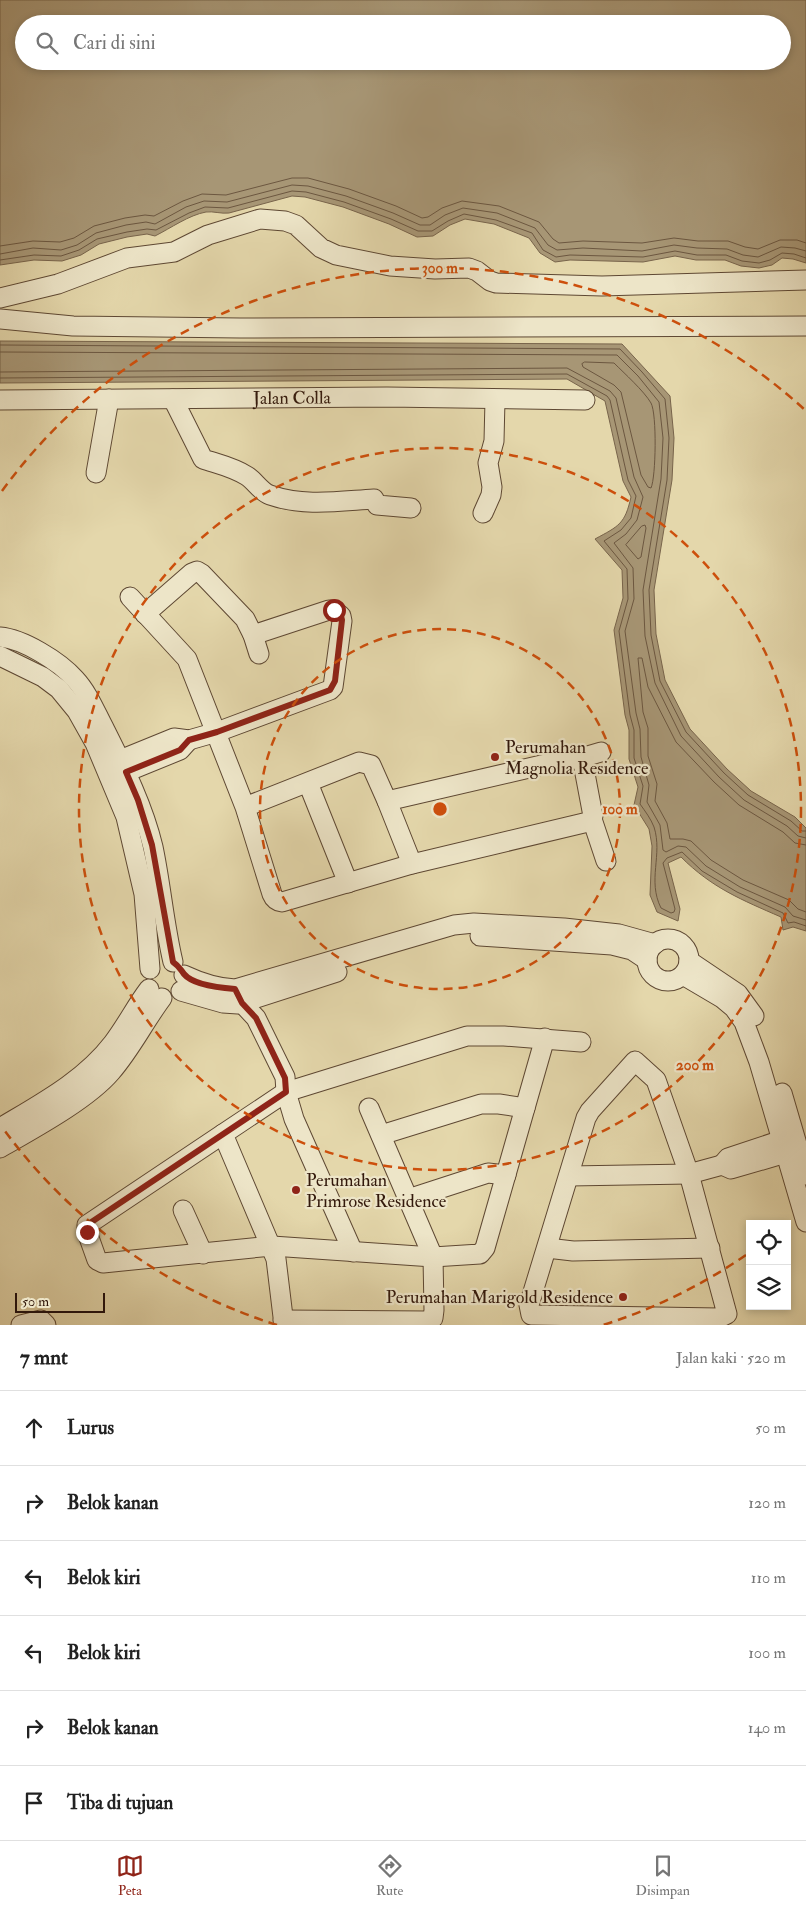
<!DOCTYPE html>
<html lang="id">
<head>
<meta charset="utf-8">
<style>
	body { margin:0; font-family:"IM FELL Double Pica",serif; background:#f6f6f6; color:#222 }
	.controls { position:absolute; right:15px; bottom:15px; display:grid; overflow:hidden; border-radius:0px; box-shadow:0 2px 8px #0003 }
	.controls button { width:45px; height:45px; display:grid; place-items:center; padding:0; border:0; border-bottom:1px solid #e0e0e0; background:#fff; color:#222; font:25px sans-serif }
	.scale { position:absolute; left:15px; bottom:12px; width:90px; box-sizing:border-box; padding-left:5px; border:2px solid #32180b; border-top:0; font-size:14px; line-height:18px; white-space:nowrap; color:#32180b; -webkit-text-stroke:4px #ede5c8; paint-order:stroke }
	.stop { position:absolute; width:15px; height:15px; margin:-11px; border:4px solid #8f2418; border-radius:50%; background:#fff }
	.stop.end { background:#8f2418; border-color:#fff; box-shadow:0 1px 5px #0008 }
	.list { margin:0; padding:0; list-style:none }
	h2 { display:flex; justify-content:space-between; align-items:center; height:65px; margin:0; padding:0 20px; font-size:21px }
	h2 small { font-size:16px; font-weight:400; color:#767676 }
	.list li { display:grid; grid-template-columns:32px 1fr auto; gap:15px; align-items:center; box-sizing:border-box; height:75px; padding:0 20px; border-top:1px solid #e0e0e0 }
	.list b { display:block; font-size:19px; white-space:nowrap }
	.list em { font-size:16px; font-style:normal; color:#767676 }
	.icon { flex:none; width:28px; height:28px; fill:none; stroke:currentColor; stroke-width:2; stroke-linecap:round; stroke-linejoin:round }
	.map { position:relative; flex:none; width:806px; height:1325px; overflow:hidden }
	.search { position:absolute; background:#fff; box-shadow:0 2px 8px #0003; left:15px; right:15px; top:15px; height:55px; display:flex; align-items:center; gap:12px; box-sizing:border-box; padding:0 18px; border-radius:28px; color:#767676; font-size:19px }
	.sheet { height:515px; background:#fff }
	nav { display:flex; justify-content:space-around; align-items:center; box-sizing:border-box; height:70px; border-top:1px solid #e0e0e0; background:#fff; font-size:14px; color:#767676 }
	nav a { display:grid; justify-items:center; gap:2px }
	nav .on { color:#8f2418 }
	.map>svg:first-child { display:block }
	.water { fill:#a79675; stroke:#78644b; fill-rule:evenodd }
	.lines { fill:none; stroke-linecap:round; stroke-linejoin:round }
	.shore { stroke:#6c5740; stroke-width:1 }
	.minor-casing { stroke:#5e4833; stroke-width:21 }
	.minor { stroke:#ede5c8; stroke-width:19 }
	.route { stroke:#8f2418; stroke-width:6 }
	.ring { fill:none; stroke:#cd4f0c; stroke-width:2.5; stroke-dasharray:9 6 }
	.poi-dot { fill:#8f2418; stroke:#ede5c8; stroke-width:2 }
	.labels { text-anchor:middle; stroke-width:4.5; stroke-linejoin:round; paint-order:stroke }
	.street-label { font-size:18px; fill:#32180b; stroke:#ede5c8 }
	.poi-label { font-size:18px; fill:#32180b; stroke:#ede5c8; text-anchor:start }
	.centre { fill:#cd4f0c; stroke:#ede5c8; stroke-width:2.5 }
	.ring-label { font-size:15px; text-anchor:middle; font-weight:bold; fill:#cd4f0c; stroke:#ede5c8; stroke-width:4.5; stroke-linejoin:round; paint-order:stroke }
</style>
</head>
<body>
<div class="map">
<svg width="806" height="1325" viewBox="0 0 806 1325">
	<rect width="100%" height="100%" fill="#e4d7ab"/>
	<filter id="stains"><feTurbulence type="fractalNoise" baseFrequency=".004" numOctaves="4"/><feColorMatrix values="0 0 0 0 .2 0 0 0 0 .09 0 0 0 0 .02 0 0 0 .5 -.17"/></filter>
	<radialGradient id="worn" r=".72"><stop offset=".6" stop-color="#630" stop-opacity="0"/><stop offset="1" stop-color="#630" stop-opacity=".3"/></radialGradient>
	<path class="water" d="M0 0H806V263L793 259 782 258 772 265 759 268 741 266 725 260H696L675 256 643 262 570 260 555 262 540 253 529 238 494 224 465 219 450 225 433 236 417 237 389 224 343 207 305 197 292 196 229 213C221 214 213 211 206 212 189 215 171 228 155 236L147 234 127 237 99 244 81 255 62 261 34 260 0 265ZM24 24H782V61H24Z
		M0 341 622 344 670 396 674 438 672 480 654 590 656 634 665 680 690 729 727 769 751 791 795 817 806 828V931L793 927 783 930 781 917C742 900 712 888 681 857L668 863 680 909 678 921 657 912 650 895 652 846 649 829 634 805 638 787 629 759V730L625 715 614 630 623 598 622 570 595 539C619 526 625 524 631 497L623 481 605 401 567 379 0 383Z"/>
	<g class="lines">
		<path class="shore" d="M0 246 33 241 60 242 74 238 94 226 125 218 145 215 154 216 183 201 202 194 226 195 292 178H308L349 189 396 206 422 218 428 217 442 208 462 201 499 206 539 222 553 239 559 243 583 241 642 243 674 238 698 241H728L745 247 758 249 780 240H797L806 243
			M0 254 33 248 61 250 77 245 96 233 126 225 146 222 155 224 186 207 204 201 227 202 292 185 308 186 346 196 393 213 420 225H430L445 215 463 208 497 213 535 228 548 245 557 250 583 248 642 251 674 245 697 248 727 249 743 255 758 257 781 247 795 248 806 251
			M0 260 34 255 61 256 79 250 97 239 127 232 147 229 156 230 189 213 205 207 228 208 292 191 306 192 344 202 391 219 418 231H432L448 221 464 214 496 220 532 233 543 250 556 257 570 255 643 257 675 251 697 255H726L742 261 759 263 770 260 782 253 794 254 806 258
			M0 345 620 349 642 372 665 399 669 438 667 480 649 590 651 635 660 681 686 732 724 773 748 795 791 821 802 831H806
			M0 352 617 355 638 376 659 402 663 438 661 479 643 590 645 636 655 683 681 736 719 777 744 800 787 826 798 836 806 838
			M585 362 614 363C624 373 644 391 651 403 657 414 656 477 651 488L648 487 641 475 621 392 614 385 583 367 582 364Z
			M0 372 567 368 610 391 616 398 634 477 643 497 637 520 626 534 614 543 633 568 634 599 625 631 636 713 640 729 641 757 649 785 647 802 660 825 663 850 666 852 678 846 686 847 706 866 740 887 785 907 793 916 806 920
			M0 378 567 374 607 396 610 400 628 480 636 496 631 518 621 530 604 541 627 569 628 599 619 631 630 715 634 730V758L643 786 640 804C645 811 651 819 654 827 663 855 647 880 661 908L671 913 674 912 675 909 663 863 667 858 682 852 702 871 737 892 783 913 788 923 794 922 806 926
			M642 526 645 525 646 528 641 557 638 559 626 545Z
			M806 845 795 843 783 832 739 805 714 782 676 742 648 687 642 658H638L643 712 648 728V756L657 784 655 801 667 823 670 839H683L691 841 711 860 743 880 789 900 798 909 806 912"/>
		<g class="minor-casing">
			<g id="minor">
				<path d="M0 298 58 284 127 258 174 252 208 235 260 219 285 221 296 225 321 248 336 255 390 266 435 269 469 268 477 271 490 281 496 283 602 286 806 280"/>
				<path d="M0 319 73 326 240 328 806 326"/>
				<path d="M173 399 203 459C218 464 233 467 247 476 255 481 261 492 270 495 304 507 340 501 374 499L377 505 411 508"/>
				<path id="s1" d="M0 400 387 397 585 400"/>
				<path d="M96 473 109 399"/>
				<path d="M483 513 491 495 492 487 488 463 494 441 495 400"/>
				<path d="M130 597 187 659 245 807 272 894C274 899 276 901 282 902L412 864 588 822 593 816 583 763 577 759 572 758 387 801 371 765 359 762 245 807"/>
				<path d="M145 614 192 573 197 571 202 574 245 619 253 635 259 654"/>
				<path d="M0 637C23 639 59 661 75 679 88 693 95 711 104 728 123 766 143 805 153 847 161 885 164 924 173 962"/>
				<path d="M0 656 43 677 59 689 77 711 95 743 126 817 144 894 150 969"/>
				<path d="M577 759 601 752"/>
				<path d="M120 760 174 738 189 740 217 732 330 690 333 687 342 621 341 616 334 610H329L253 635"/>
				<path d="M126 772 180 750 189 740"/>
				<path d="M308 783 348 883"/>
				<path d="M387 801 412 864"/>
				<path d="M592 819 606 861"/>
				<path d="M480 936 612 945 632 950 647 960"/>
				<circle cx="668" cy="960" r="21"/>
				<path d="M689 961 738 994 754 1016"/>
				<path d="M184 975C201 983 216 988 235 989L454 925 474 923 564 928 619 934 655 944"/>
				<path d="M683 975 722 998 734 1008 744 1022 759 1062 806 1222"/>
				<path d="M181 991 223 1003 238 1004 337 972"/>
				<path d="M237 992 242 1003 256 1018 285 1077 286 1092 294 1119 353 1252"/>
				<path d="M635 1061 656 1080 689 1174 727 1314 719 1318 531 1315 529 1305 586 1118 590 1111Z"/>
				<path d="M782 1093 806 1175"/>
				<path d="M0 1128C40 1104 84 1081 113 1043 126 1026 136 1006 149 989"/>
				<path d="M223 1134 87 1225V1232L97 1260 103 1263 272 1246 433 1257 480 1254 485 1248 545 1038"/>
				<path d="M381 1135 481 1104H499L525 1108"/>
				<path d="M782 1140 728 1158 722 1165 731 1169 786 1153"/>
				<path d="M0 1148C33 1129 87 1100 111 1072 131 1049 144 1022 162 998"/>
				<path d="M569 1176 689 1174 722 1165"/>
				<path d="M408 1199 488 1173 506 1175"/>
				<path d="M183 1210 203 1254"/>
				<path d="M547 1248 573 1251 710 1248"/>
				<path d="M283 1320 427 1321 433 1318 434 1310 433 1257 369 1108"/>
				<path d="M21 1325 41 1320 46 1325"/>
				<path d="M284 1325 276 1259 223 1134 286 1092 467 1036H504L581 1042"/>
			</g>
		</g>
		<use href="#minor" class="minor"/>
	</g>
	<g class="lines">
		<path class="route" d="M87 1232V1225L286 1092 285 1078 256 1018 242 1003 235 989C222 988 193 985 184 974 180 969 179 966 173 962L152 845 138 800 126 772 180 750 189 740 217 732 330 690 335 681 342 620 341 616 334 610"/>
	</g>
	<g class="ring">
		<circle cx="440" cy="809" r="180"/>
		<circle cx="440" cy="809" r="361"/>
		<path d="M746 1255A541 541 0 0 1 603 1325M277 1325A541 541 0 0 1 2 1127M2 491A541 541 0 0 1 805 410"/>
	</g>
	<g class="poi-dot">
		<circle cx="495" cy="757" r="5"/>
		<circle cx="296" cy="1190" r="5"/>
		<circle cx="623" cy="1297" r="5"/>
	</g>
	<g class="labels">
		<g class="street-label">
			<text dy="6" stroke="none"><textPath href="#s1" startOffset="292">Jalan Colla</textPath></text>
		</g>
		<g class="poi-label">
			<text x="505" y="753">Perumahan<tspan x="505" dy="21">Magnolia Residence</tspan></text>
			<text x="306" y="1186">Perumahan<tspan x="306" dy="21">Primrose Residence</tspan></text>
			<text x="613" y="1303" text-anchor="end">Perumahan Marigold Residence</text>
		</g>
	</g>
	<circle cx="440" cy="809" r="8" class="centre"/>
	<g class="ring-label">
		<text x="440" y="273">300 m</text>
		<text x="620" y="814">100 m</text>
		<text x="695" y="1070">200 m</text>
	</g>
	<rect width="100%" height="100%" filter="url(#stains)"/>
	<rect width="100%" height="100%" fill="url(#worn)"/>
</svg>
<div class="controls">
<button><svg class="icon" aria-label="locate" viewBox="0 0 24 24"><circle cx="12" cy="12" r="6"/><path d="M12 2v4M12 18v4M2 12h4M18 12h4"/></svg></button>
<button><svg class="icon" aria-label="layers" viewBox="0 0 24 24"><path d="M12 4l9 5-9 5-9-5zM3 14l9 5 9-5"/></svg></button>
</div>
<div class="scale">50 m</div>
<div class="stop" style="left:334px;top:610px"></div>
<div class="stop end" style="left:87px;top:1232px"></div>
<div class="search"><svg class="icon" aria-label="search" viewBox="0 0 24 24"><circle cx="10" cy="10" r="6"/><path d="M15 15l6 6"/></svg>Cari di sini</div>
</div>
<section class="sheet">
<h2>7 mnt<small>Jalan kaki · 520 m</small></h2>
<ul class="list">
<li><svg class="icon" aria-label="ahead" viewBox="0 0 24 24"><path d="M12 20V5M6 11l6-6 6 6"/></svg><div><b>Lurus</b></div><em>50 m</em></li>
<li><svg class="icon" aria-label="right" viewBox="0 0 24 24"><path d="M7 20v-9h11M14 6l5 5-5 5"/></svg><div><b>Belok kanan</b></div><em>120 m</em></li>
<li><svg class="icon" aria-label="left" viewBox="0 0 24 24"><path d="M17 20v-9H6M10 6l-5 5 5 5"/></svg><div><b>Belok kiri</b></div><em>110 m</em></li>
<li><svg class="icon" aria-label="left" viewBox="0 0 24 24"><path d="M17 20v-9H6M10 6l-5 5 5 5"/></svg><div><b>Belok kiri</b></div><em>100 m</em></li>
<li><svg class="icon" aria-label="right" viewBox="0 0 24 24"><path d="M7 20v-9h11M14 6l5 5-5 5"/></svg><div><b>Belok kanan</b></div><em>140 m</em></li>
<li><svg class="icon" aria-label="arrive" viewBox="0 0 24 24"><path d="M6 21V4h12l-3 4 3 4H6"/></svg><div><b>Tiba di tujuan</b></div></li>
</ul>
</section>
<nav>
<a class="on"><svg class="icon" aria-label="map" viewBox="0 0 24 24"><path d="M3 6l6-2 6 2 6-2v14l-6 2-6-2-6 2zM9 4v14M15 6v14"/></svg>Peta</a>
<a><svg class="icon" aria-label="directions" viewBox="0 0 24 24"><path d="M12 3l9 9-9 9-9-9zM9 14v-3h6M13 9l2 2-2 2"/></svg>Rute</a>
<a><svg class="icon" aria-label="saved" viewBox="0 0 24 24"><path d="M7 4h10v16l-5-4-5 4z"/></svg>Disimpan</a>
</nav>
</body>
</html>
